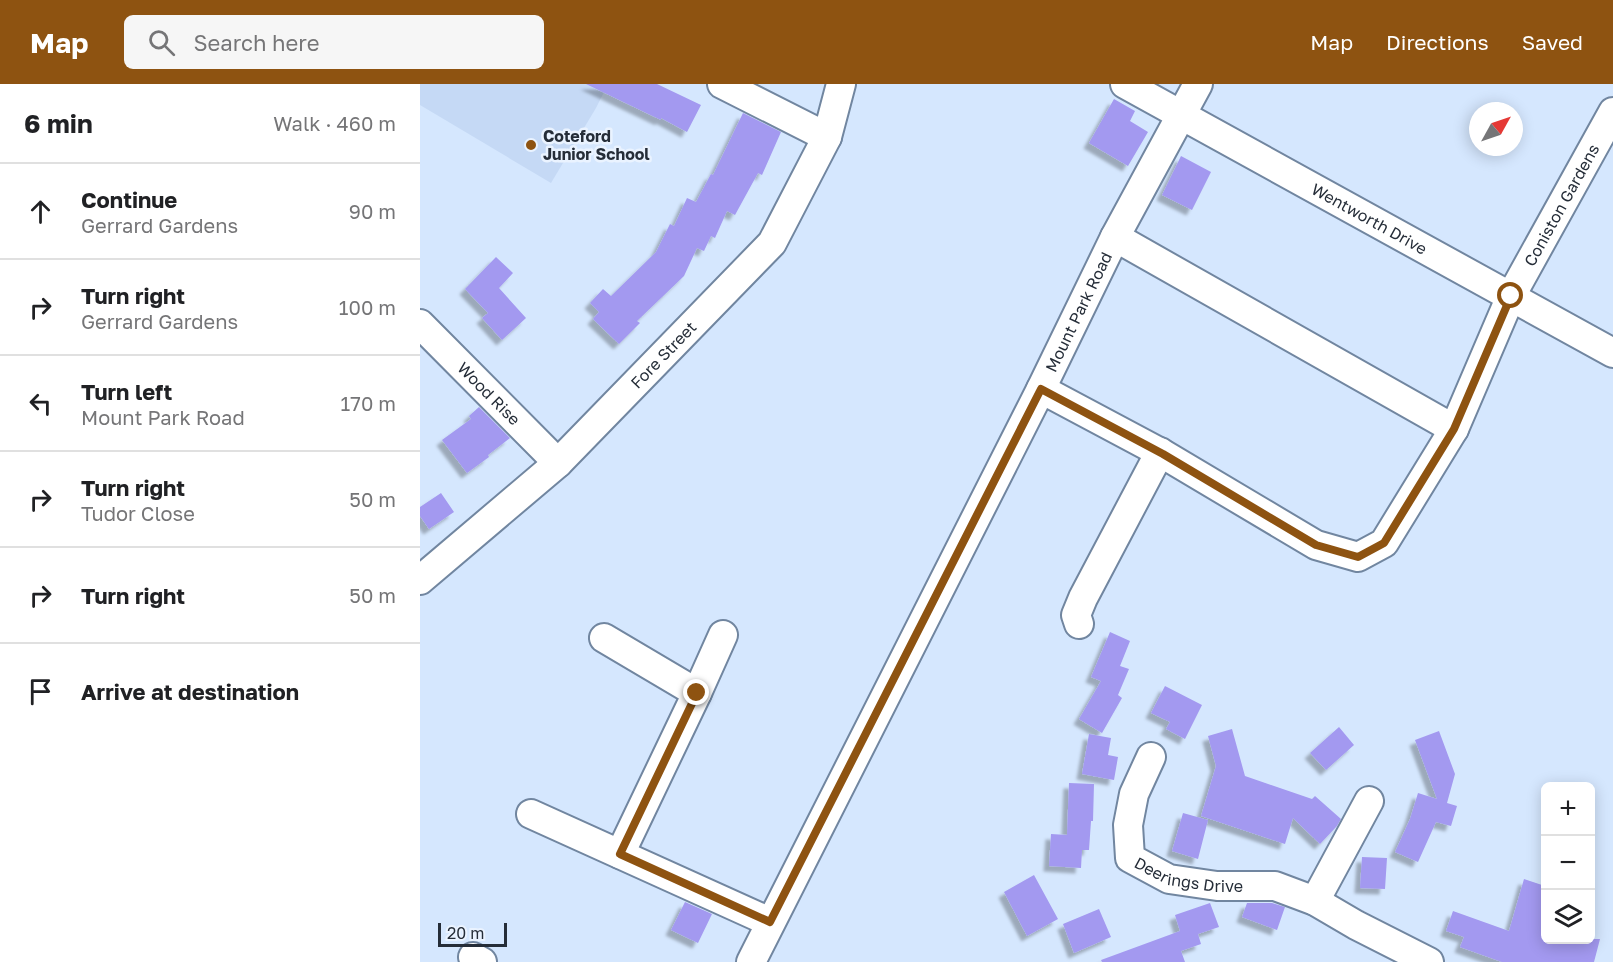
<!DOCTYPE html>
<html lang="en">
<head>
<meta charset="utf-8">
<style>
	body { margin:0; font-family:"Golos Text",sans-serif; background:#f6f6f6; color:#202124 }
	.controls { position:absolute; right:18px; bottom:18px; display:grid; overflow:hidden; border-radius:9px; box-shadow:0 3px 15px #0003 }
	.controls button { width:54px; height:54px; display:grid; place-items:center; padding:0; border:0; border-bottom:2px solid #e0e0e0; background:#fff; color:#202124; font:30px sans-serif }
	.compass { position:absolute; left:1049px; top:18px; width:54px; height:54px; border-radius:50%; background:#fff; box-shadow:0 3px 15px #0003; rotate:50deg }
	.scale { position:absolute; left:18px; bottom:15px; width:69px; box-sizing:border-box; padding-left:6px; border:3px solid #252d38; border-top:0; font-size:16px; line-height:21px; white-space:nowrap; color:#252d38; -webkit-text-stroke:4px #eaf3ff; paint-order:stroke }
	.stop { position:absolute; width:18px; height:18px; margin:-14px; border:4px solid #8e5311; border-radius:50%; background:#fff }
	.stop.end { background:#8e5311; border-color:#fff; box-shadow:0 2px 6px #0008 }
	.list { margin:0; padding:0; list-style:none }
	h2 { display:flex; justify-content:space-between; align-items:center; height:78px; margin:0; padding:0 24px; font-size:26px }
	h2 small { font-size:20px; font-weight:400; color:#757577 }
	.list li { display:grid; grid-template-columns:39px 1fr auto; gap:18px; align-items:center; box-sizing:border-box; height:96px; padding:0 24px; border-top:2px solid #e0e0e0 }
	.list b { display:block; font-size:22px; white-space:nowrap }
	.list p { margin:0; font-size:20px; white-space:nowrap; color:#757577 }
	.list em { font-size:20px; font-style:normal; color:#757577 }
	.icon { flex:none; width:33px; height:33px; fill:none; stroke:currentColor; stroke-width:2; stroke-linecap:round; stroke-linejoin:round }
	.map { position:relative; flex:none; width:1193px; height:878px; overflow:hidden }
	header { display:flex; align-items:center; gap:36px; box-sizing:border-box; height:84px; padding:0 30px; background:#8e5311; color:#fff }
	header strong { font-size:28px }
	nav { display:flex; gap:33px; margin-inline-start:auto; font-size:21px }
	.search { width:420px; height:54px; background:#f6f6f6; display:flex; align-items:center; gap:15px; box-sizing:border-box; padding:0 21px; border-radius:9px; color:#757577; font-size:22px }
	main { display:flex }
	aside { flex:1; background:#fff }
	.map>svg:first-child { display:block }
	.built { fill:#c5d9f5 }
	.building { fill:#a399f0; filter:url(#shadow) }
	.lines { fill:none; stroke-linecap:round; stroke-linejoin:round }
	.minor-casing { stroke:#7186a0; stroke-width:32 }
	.minor { stroke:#fff; stroke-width:28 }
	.route { stroke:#8e5311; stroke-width:8 }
	.poi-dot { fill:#8e5311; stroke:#eaf3ff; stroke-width:2 }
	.labels { text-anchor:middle; stroke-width:5; stroke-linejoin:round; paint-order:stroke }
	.poi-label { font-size:16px; font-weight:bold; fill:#252d38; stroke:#eaf3ff; text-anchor:start }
	.street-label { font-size:16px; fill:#252d38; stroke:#eaf3ff }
</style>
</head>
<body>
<header>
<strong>Map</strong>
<div class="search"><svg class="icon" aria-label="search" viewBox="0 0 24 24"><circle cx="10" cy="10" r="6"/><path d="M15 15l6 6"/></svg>Search here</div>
<nav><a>Map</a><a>Directions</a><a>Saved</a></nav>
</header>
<main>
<aside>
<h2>6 min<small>Walk · 460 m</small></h2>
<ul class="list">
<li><svg class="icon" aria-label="ahead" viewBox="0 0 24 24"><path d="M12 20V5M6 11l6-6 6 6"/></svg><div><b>Continue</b><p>Gerrard Gardens</p></div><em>90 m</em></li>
<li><svg class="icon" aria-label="right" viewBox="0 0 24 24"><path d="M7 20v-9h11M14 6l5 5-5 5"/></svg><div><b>Turn right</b><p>Gerrard Gardens</p></div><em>100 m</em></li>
<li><svg class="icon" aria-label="left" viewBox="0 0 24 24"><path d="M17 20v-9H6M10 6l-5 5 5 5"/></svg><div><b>Turn left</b><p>Mount Park Road</p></div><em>170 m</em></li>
<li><svg class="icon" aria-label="right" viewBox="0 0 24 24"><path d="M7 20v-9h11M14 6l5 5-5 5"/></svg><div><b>Turn right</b><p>Tudor Close</p></div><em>50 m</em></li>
<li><svg class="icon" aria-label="right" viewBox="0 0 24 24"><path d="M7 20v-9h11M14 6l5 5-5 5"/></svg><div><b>Turn right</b></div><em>50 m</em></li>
<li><svg class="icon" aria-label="arrive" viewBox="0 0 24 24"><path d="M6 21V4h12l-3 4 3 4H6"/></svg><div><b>Arrive at destination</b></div></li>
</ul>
</aside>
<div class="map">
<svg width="1193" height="878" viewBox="0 0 1193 878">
	<defs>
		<filter id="shadow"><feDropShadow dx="-5.5" dy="5.5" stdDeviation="1.5" flood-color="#0004"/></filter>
	</defs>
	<rect width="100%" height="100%" fill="#d5e7fe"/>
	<path class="built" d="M0 0H188L176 24 131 99 0 21Z"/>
	<path class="building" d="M166 0H237L281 21 267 48 241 34V36Z
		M694 15 715 27 710 37 728 48 708 82 669 59Z
		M323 29 361 48 342 91 338 89 315 131 307 127 295 154 291 152 284 167 277 164 264 192 217 237 220 239 199 260 173 235 179 228 170 219 183 205 191 212 236 168 250 140 254 142 267 114 276 118 291 90 293 91Z
		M761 72 791 88 772 126 742 111Z
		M76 173 93 189 79 204 106 234 82 256 62 234 68 229 45 205Z
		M59 323 90 354 68 371 69 373 47 389 22 356 51 335 49 332Z
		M21 409 34 428 9 445 0 432V423Z
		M690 548 710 557 700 582 709 585 698 611 702 614 682 649 659 635 681 597 671 593Z
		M745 602 782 621 765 655 746 645 750 638 731 629Z
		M919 643 934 661 906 686 890 669Z
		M812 645 825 692 892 715 895 712 921 735 917 742 900 760 873 734 865 760 781 732 796 682 788 652Z
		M1019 647 1035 690 1027 719 1037 722 1031 742 1016 738 998 778 975 768 990 735 998 709 1017 715 995 656Z
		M669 650 691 654 688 671 698 673 694 696 662 690Z
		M649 699 674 700 673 737H671L669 766H662L661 784 629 782 631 750 647 751Z
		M763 729 788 736 778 775 752 767Z
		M942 773 967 774 965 805 940 804Z
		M614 791 638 835 607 852 584 808Z
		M1104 795 1125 802V855H1180L1174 878H1082L1040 863 1044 853 1026 847 1033 827 1089 847Z
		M265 818 292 830 278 859 251 846Z
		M790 819 799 843 778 850 781 860 761 867 765 878H682L681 876 760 847 755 831Z
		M827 819H852L865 823 857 846 822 833Z
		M679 825 691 853 654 869 643 840Z"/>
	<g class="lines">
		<g class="minor-casing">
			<g id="minor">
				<path d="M302 0 407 53"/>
				<path id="s1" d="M705 0 1193 269"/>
				<path d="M695 153 1034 345"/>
				<path id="s2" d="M0 240 138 379"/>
				<path id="s3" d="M621 305 743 370 896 461 938 473 964 459 1034 345 1091 212 1193 28"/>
				<path id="s4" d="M0 496 138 379 352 159 407 53 421 0"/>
				<path d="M659 540 656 531 663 514 740 368"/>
				<path d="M184 554 277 609"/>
				<path id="s5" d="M731 673 714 710 708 741 710 774 749 795 797 802H855L895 817 936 841 1009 878"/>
				<path d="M111 730 350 838"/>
				<path d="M200 770 277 609 303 551"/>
				<path d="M895 817 949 717"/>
				<path d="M53 873 62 878"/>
				<path id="s6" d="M331 878 621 305 695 153 778 0"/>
			</g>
		</g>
		<use href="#minor" class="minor"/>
	</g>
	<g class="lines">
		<path class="route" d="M277 609 200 770 350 838 621 305 743 370 896 461 938 473 964 459 1034 345 1091 212"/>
	</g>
	<circle class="poi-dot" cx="111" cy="61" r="6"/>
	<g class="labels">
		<g class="poi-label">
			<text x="123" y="58">Coteford<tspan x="123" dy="18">Junior School</tspan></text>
		</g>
		<g class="street-label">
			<text dy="6" stroke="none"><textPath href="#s3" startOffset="772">Coniston Gardens</textPath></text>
			<text dy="6" stroke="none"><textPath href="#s1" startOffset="279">Wentworth Drive</textPath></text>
			<text dy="6" stroke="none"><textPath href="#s6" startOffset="728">Mount Park Road</textPath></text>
			<text dy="6" stroke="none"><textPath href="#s4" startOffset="332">Fore Street</textPath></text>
			<text dy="6" stroke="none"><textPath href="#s2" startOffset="98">Wood Rise</textPath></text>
			<text dy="6" stroke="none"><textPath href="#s5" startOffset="168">Deerings Drive</textPath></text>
		</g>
	</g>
</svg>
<div class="controls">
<button>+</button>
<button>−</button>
<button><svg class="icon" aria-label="layers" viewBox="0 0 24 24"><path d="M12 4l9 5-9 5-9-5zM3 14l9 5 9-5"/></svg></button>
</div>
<svg class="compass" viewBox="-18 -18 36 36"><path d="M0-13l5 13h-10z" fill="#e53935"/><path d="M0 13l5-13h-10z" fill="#757577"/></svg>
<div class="scale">20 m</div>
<div class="stop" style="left:1091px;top:212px"></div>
<div class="stop end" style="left:277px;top:609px"></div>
</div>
</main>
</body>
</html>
